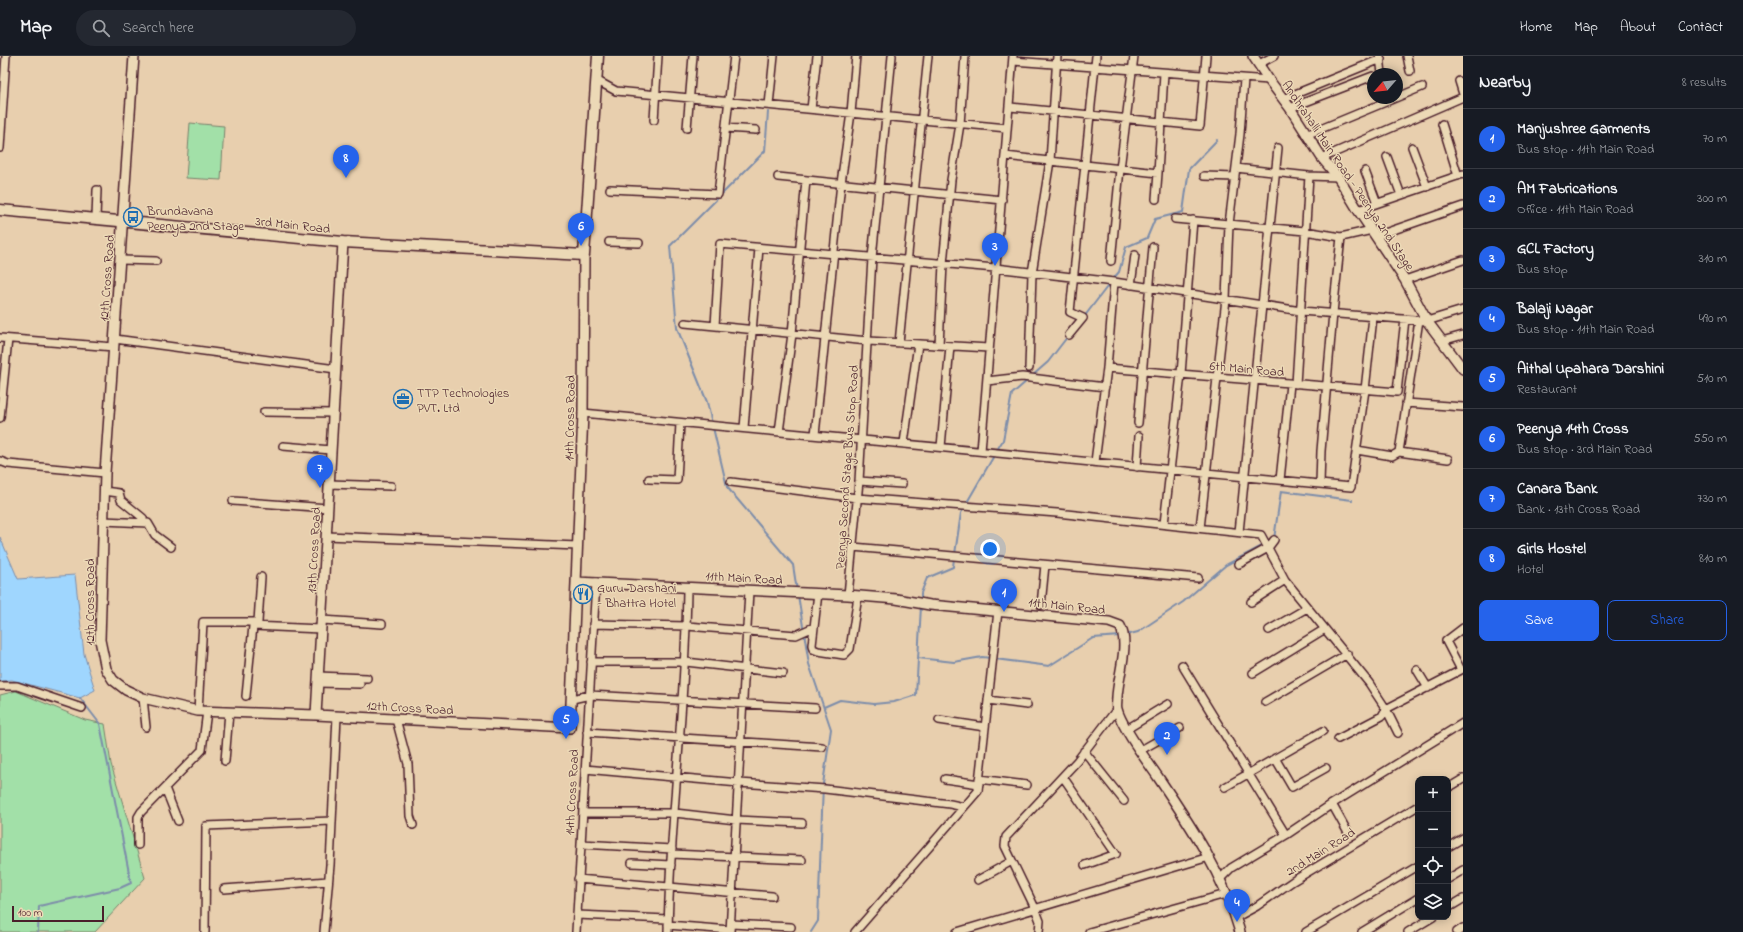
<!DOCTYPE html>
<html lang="en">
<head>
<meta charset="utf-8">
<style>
	body { margin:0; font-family:"Indie Flower",sans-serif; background:#242831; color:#f1f3f6 }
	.controls { position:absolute; right:12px; bottom:12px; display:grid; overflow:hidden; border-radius:8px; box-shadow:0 2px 10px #0003 }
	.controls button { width:36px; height:36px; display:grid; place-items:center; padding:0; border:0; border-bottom:1px solid #363941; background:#171b24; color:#f1f3f6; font:20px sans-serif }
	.compass { position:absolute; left:1367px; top:12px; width:36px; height:36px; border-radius:50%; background:#171b24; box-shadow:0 2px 10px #0003; rotate:242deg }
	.scale { position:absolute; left:12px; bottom:10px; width:92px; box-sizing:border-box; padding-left:4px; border:2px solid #4a1f2b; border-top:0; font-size:11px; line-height:14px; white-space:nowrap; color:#4a1f2b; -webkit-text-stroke:3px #ecd9b6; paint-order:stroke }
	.you { position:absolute; left:990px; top:493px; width:14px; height:14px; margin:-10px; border:3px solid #fff; border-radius:50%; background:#1a73e8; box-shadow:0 0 0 6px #1a73e833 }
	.badge { display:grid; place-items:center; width:26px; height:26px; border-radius:50%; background:#2563eb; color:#fff; font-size:13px; font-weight:700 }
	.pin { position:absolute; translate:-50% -33px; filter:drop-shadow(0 1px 2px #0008) }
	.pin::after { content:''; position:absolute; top:21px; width:14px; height:12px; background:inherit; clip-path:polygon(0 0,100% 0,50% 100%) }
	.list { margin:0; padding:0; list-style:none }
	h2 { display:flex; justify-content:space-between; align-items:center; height:52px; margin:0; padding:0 16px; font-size:17px }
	h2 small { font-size:13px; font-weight:400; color:#9ea1a6 }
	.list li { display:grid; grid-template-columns:26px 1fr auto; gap:12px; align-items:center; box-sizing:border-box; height:60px; padding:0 16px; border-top:1px solid #363941 }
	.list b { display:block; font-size:15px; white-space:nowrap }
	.list p { margin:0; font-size:13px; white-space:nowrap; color:#9ea1a6 }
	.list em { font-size:13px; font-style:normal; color:#9ea1a6 }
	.actions { display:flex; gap:8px; padding:12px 16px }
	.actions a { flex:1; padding:9px 0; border:1px solid #2563eb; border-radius:8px; text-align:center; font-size:14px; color:#2563eb }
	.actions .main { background:#2563eb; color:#fff }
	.icon { flex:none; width:22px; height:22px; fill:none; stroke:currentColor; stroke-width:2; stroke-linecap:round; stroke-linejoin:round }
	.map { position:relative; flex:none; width:1463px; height:876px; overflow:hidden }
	header { display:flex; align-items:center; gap:24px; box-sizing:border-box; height:56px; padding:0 20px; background:#171b24; border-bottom:1px solid #363941 }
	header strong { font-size:19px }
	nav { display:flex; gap:22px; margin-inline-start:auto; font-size:14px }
	.search { width:280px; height:36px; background:#242831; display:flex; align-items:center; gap:10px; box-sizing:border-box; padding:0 14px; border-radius:22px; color:#9ea1a6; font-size:15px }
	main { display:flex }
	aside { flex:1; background:#171b24 }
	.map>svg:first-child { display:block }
	.green { fill:#a2e0a8; stroke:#76806a }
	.water { fill:#9fd6fe; stroke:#7d8daa }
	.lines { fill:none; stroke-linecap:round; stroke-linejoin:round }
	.stream { stroke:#7d8daa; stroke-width:2 }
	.minor-casing { stroke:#4a1f2b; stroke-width:10 }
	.tertiary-casing { stroke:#4a1f2b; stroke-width:12 }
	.secondary-casing { stroke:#4a1f2b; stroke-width:13 }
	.minor { stroke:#ecd9b6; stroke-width:7 }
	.tertiary { stroke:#ecd9b6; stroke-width:9 }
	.secondary { stroke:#ecd9b6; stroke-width:10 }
	.labels { text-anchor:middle; stroke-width:3; stroke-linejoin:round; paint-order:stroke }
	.street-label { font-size:13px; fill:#4a1f2b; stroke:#ecd9b6 }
	.poi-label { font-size:13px; fill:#4a1f2b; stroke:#ecd9b6; text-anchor:start }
</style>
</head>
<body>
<header>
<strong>Map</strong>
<div class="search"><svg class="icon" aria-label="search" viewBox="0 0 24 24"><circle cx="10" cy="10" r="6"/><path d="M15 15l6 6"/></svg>Search here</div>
<nav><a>Home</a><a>Map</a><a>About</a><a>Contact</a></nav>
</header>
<main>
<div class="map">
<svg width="1463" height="876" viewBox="0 0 1463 876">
	<rect width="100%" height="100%" fill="#e8cfae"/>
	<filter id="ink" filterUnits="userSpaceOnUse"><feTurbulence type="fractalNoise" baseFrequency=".025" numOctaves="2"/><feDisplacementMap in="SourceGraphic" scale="8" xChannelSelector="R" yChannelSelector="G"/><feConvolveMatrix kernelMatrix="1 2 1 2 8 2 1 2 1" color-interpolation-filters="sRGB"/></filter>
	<g filter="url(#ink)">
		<path class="green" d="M190 67 224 70 221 124 186 122Z
			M16 635 85 664 105 668 111 708 145 822 95 876H0V639Z"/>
		<path class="water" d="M0 481 18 523 75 519 84 598 95 634 80 642 12 624 0 625Z"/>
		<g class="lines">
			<path class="stream" d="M768 56 765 95 670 190 677 272 707 346 727 431 793 509 797 535
				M1113 223 1119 216 1126 191 1147 182 1155 163 1183 156 1189 113 1217 84
				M1084 261 1110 227
				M1032 320 1048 306 1068 280
				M997 394 1003 384 1012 338 1028 324
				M966 448 995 398
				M1274 483 1281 435 1352 444
				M955 498 961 457 964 452
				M798 539 809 608 831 673 823 728 818 865 811 876
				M921 546V537L927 522 953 511 954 502
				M1126 579 1138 576 1183 546 1226 509 1264 489
				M918 602 954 606 982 601 991 602
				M995 603 1049 610 1093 582 1120 580
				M824 651 840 644 874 648 894 646 916 639 921 550
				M38 876 39 850 120 832 131 827 100 668 80 642"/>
			<g class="minor-casing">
				<path id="minor" d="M1380 0 1382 18
					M1407 0 1410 15
					M1013 5 1269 24
					M1259 8 1274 0
					M596 24 616 35 1007 72
					M1459 25 1463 38
					M1283 43 1381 3
					M769 49 774 0
					M1010 51 1200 70 1206 0
					M1290 52 1373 20
					M811 53 817 0
					M654 64 658 0
					M1442 68 1458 120
					M687 72 693 0
					M726 72 756 74
					M1306 79 1422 31
					M1412 91 1427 131
					M0 92 6 0
					M1005 100 1158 117 1164 17
					M1387 101 1401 139
					M1322 102 1463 41
					M1236 112 1309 120 1338 121
					M1365 115 1377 147
					M1204 120 1235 121
					M778 121 1002 144
					M610 133 718 138 734 0
					M1156 143 1158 117
					M1358 154 1463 118
					M96 162 97 134
					M1175 163 1305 175 1341 181
					M1376 180 1463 150
					M609 186 639 187
					M121 204 156 205
					M1111 205 1120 113 1134 0
					M1405 224 1463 204
					M1131 229 1135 199
					M685 267 868 285 989 292
					M715 270 720 188 995 212 1114 226 1301 255 1427 265 1463 254
					M1069 279 1083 262 1070 256 1096 0
					M0 282 114 291
					M115 283 336 313
					M1442 285 1463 279
					M899 287 928 0
					M939 289 943 208 951 124 960 68 965 0
					M1029 312 1032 217 1050 105 1057 0
					M1107 312 1397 336 1405 263
					M987 325 1022 321 1105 331
					M1296 328 1309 120
					M1406 347 1463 351
					M264 356 333 357
					M583 357 1351 431 1365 334 1373 261
					M0 362 8 283
					M1138 367 1153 191
					M744 372 759 192
					M779 376 792 278 806 124
					M815 379 841 127 851 57 856 0
					M904 387 918 288
					M283 390 331 394
					M941 391 950 290
					M1357 394 1392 400 1399 396 1419 264
					M981 395 1013 0
					M1399 396 1448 403
					M0 405 8 408 105 417
					M1095 406 1107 312 1114 226
					M1137 411 1139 380
					M649 423 677 424 680 367
					M1280 424 1290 328
					M859 425 902 428
					M731 426 857 442 1057 457 1261 479 1268 492 1239 508
					M329 428 391 430
					M1320 428 1321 395 1333 257 1341 181 1372 174
					M104 435 119 437 121 444 143 462
					M233 445 328 452
					M103 465 148 467 155 479 171 491
					M1164 468 1181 318 1193 164
					M1200 472 1226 243 1229 168 1240 78 1244 23
					M1239 476 1278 92
					M326 480 578 490
					M1274 484 1268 492 1285 524 1369 627 1386 653 1398 677
					M853 491 1198 522
					M818 537 812 589 813 593 818 595 844 599 850 593 858 540
					M848 539 859 425 872 202 892 0
					M1251 546 1285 524
					M1041 549 1045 509
					M322 564 382 568
					M593 568 687 570 796 579 814 571
					M1269 574 1307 552
					M591 606H686L783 617
					M1182 609 1286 779
					M1417 614 1428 632
					M1253 617 1325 573
					M318 620 367 622
					M318 627 360 628
					M0 630H17L82 652
					M246 640 253 570 321 573
					M143 642 146 671
					M572 643 590 639 815 652
					M988 644 1027 649
					M1265 646 1347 598
					M198 655 203 566H258L261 521
					M396 663 408 708 410 760 413 769
					M939 664 985 671
					M1127 673 1168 648
					M587 676 822 691
					M1338 683 1382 660 1386 653 1461 614 1446 585 1463 572
					M1141 694 1180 672
					M1084 695 1124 745
					M1275 702 1292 731 1326 712
					M225 705 229 656
					M585 713 739 727 825 733 950 748 964 751
					M1063 721 1116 798 1085 809
					M945 723 979 728
					M979 723 1027 729
					M1225 731 1323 675
					M165 732 178 765
					M1448 732 1463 723
					M1332 748 1347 775
					M583 757H675L736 764 802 767
					M581 788 672 793
					M138 789V761L141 756 202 694 207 655
					M1448 791 1463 782
					M672 798 802 804
					M632 807 671 809
					M578 823 772 840
					M1220 823 1231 812 1286 779 1332 748 1463 667
					M1448 823 1463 814
					M978 824 1012 805
					M224 833 328 825
					M1448 852 1463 843
					M577 859 667 863
					M1235 862 1257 850 1293 825 1418 750
					M731 868 791 871
					M668 869 730 874
					M205 876 206 770 332 765
					M324 876 330 809 337 660
					M576 876 596 526
					M668 876C670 761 686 646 687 531
					M730 876 749 535
					M855 876 978 735 998 555
					M957 876 1209 801
					M1039 876 1040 865 1035 852 1005 790 1006 781 1077 705 1117 653
					M1089 876 1226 838
					M1306 876 1418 810
					M1362 876 1418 842
					M1408 876 1433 861
					M1457 876 1463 872"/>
			</g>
			<g class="tertiary-casing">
				<path id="tertiary" d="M134 0 105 417 100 584 106 613 113 624 126 634 143 642 198 655 316 659 570 672 583 357 584 199
					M1253 0 1269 24 1290 52 1322 102 1338 121 1358 154 1405 224 1427 265 1463 313
					M576 526 848 539 896 543 930 549 1109 566 1120 570C1130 588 1118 620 1117 641 1117 645 1116 650 1117 653 1121 670 1147 705 1158 721 1191 770 1224 819 1240 876
					M316 659 343 186"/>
			</g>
			<g class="secondary-casing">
				<path id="secondary" d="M0 154 343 186 584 199 598 0"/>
			</g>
			<use href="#minor" class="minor"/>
			<use href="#tertiary" class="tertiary"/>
			<use href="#secondary" class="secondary"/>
		</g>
	</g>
	<defs>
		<g id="bus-ring" transform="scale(1)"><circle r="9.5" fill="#ecd9b6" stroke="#1f6fb2" stroke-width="1.5"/><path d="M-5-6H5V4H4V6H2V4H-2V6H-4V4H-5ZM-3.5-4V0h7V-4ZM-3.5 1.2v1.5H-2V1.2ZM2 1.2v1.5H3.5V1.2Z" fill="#1f6fb2"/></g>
		<g id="office-ring" transform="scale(1)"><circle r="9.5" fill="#ecd9b6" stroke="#1f6fb2" stroke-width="1.5"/><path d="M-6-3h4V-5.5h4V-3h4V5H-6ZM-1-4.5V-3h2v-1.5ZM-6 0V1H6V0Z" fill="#1f6fb2"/></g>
		<g id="restaurant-ring" transform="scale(1)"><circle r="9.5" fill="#ecd9b6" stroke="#1f6fb2" stroke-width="1.5"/><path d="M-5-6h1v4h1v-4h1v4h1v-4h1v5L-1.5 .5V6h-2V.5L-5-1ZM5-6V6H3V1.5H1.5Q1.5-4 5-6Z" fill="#1f6fb2"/></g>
	</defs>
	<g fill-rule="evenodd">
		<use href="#bus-ring" x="133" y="161"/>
		<use href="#office-ring" x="403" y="343"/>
		<use href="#restaurant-ring" x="583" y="538"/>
	</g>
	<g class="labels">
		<g class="street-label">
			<text transform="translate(1349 119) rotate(56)" y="5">Andhrahalli Main Road - Peenya 2nd Stage</text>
			<text transform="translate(293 168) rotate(6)" y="5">3rd Main Road</text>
			<text transform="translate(106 222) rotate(-86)" y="5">12th Cross Road</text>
			<text transform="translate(1247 312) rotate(5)" y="5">6th Main Road</text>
			<text transform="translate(569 362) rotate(-89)" y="5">14th Cross Road</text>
			<text transform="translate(846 411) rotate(-86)" y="5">Peenya Second Stage Bus Stop Road</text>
			<text transform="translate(313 494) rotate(-87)" y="5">13th Cross Road</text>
			<text transform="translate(744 521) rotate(3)" y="5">11th Main Road</text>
			<text transform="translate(89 546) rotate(-90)" y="5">12th Cross Road</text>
			<text transform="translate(1067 549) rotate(6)" y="5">11th Main Road</text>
			<text transform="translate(410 651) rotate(3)" y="5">12th Cross Road</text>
			<text transform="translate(571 736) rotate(-87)" y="5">14th Cross Road</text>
			<text transform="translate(1320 795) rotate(-32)" y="5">2nd Main Road</text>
		</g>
		<g class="poi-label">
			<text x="147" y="159">Brundavana<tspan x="147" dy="15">Peenya 2nd Stage</tspan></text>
			<text x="417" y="341">TTP Technologies<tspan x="417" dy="15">PVT. Ltd</tspan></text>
			<text x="597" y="536">Guru Darshani<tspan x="597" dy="15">- Bhattra Hotel</tspan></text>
		</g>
	</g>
</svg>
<div class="controls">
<button>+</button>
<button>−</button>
<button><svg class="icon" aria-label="locate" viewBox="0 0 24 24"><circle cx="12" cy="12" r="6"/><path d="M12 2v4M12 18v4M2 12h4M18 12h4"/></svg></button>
<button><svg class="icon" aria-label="layers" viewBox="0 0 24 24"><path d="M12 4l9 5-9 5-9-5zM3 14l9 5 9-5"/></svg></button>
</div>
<svg class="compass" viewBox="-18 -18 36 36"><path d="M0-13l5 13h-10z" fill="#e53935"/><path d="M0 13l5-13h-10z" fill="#9ea1a6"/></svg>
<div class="scale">100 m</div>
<div class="you"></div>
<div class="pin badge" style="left:1004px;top:556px">1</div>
<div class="pin badge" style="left:1167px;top:699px">2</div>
<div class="pin badge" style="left:995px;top:210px">3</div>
<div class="pin badge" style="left:1237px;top:866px">4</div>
<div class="pin badge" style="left:566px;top:683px">5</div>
<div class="pin badge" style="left:581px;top:190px">6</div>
<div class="pin badge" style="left:320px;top:432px">7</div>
<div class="pin badge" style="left:346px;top:122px">8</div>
</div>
<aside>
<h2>Nearby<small>8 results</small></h2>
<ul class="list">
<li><span class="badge">1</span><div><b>Manjushree Garments</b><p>Bus stop · 11th Main Road</p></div><em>70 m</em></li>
<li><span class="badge">2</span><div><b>AM Fabrications</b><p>Office · 11th Main Road</p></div><em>300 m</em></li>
<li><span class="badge">3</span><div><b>GCL Factory</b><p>Bus stop</p></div><em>310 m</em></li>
<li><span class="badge">4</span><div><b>Balaji Nagar</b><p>Bus stop · 11th Main Road</p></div><em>490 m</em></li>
<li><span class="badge">5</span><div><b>Aithal Upahara Darshini</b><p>Restaurant</p></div><em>510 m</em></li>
<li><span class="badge">6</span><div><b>Peenya 14th Cross</b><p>Bus stop · 3rd Main Road</p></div><em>550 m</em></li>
<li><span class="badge">7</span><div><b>Canara Bank</b><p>Bank · 13th Cross Road</p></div><em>730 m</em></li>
<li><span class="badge">8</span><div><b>Girls Hostel</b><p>Hotel</p></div><em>810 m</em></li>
</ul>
<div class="actions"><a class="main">Save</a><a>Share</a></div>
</aside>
</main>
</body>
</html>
